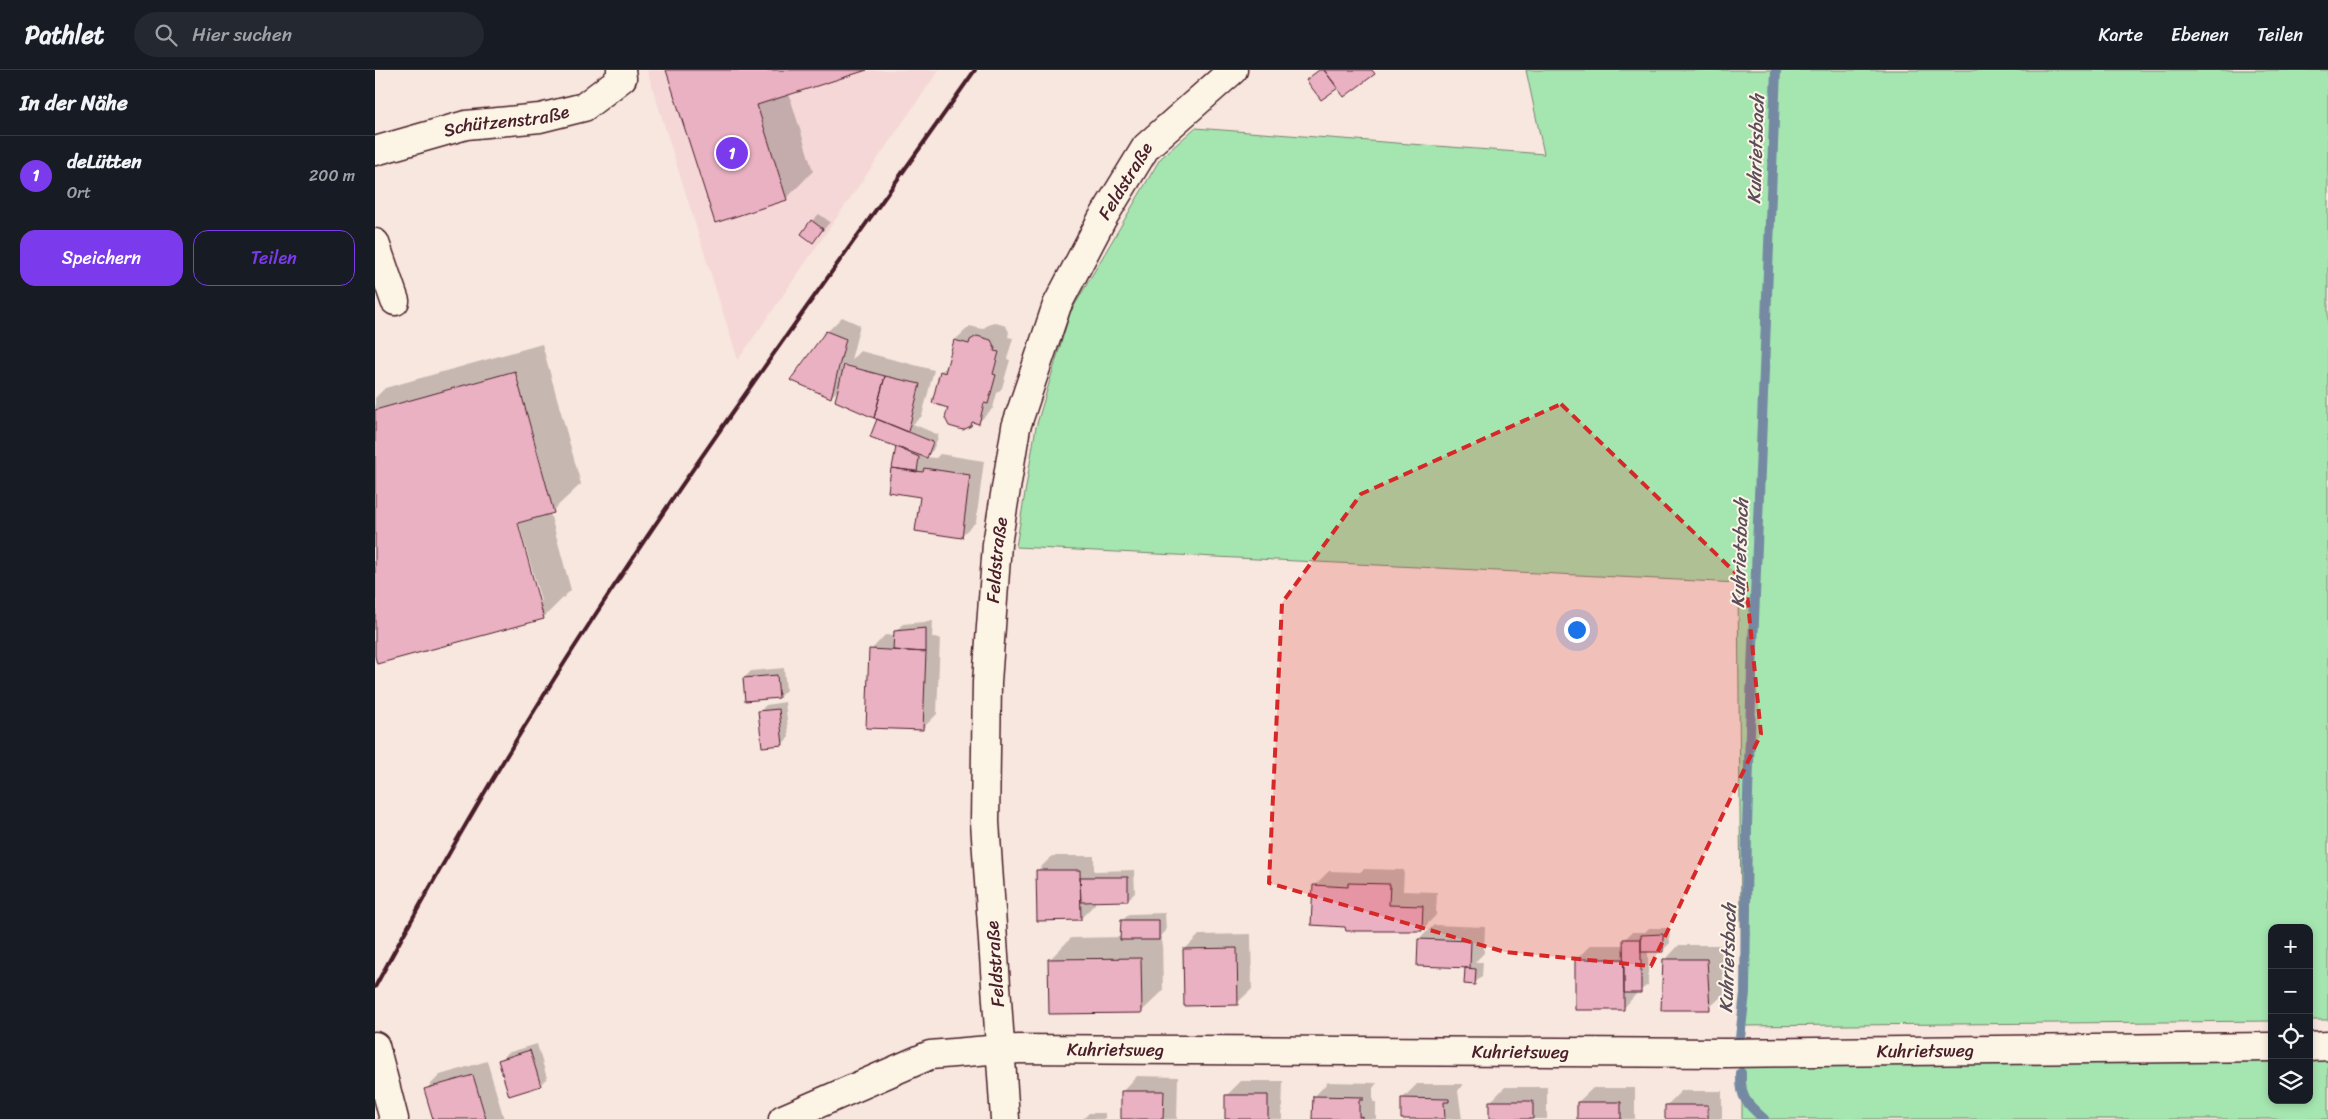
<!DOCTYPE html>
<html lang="de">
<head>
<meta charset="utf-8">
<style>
	body { margin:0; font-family:Sriracha,sans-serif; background:#242831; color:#f1f3f6 }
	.controls { position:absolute; right:15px; bottom:15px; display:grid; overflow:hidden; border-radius:10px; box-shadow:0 2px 8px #0003 }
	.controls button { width:45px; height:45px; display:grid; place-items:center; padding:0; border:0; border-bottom:1px solid #363941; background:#171b24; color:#f1f3f6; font:25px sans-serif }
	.you { position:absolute; left:1201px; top:559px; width:18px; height:18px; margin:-12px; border:4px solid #fff; border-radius:50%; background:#1a73e8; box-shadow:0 0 0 8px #1a73e833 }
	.badge { display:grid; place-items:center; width:32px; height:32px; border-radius:50%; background:#7c3aed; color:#fff; font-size:16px; font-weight:700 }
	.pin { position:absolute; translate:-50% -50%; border:2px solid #fff; box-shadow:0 1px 5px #0006 }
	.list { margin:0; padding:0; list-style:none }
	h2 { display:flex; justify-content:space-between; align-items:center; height:65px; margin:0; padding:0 20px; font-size:21px }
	h2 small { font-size:16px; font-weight:400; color:#9ea1a6 }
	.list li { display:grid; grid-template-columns:32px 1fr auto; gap:15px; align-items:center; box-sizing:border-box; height:80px; padding:0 20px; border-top:1px solid #363941 }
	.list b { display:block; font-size:19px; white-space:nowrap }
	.list p { margin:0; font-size:16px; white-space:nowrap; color:#9ea1a6 }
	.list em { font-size:16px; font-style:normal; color:#9ea1a6 }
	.actions { display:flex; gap:10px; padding:15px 20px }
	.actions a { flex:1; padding:11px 0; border:1px solid #7c3aed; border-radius:15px; text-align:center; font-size:18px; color:#7c3aed }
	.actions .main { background:#7c3aed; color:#fff }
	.icon { flex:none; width:28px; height:28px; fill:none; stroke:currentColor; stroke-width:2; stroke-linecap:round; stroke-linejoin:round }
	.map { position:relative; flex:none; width:1953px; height:1049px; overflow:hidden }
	header { display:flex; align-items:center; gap:30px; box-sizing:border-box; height:70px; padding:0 25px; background:#171b24; border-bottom:1px solid #363941 }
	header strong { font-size:24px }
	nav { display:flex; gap:28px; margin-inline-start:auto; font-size:18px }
	.search { width:350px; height:45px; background:#242831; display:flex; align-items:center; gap:12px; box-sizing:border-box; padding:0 18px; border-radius:28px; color:#9ea1a6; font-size:19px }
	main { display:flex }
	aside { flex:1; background:#171b24 }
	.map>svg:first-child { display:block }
	.built { fill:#f4d7d6 }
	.green { fill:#a5e6b0; stroke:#78826e }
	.shadow { fill:#0003; fill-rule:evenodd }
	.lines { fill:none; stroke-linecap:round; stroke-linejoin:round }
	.stream { stroke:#758aa2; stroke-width:10 }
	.building { fill:#eab1c3; stroke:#4a1f2b }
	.minor-casing { stroke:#4a1f2b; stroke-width:31 }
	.minor { stroke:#fcf5e5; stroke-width:28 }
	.rail { stroke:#4a1f2b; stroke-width:4 }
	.marked { fill:#d62828; fill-opacity:0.2; stroke:#d62828; stroke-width:4; stroke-dasharray:10 6; stroke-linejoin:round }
	.labels { text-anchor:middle; stroke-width:4; stroke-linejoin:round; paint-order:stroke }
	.street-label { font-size:18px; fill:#4a1f2b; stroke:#fcf5e5 }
	.water-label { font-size:19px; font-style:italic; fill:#5c4c5d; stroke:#fcf5e5 }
</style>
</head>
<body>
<header>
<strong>Pathlet</strong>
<div class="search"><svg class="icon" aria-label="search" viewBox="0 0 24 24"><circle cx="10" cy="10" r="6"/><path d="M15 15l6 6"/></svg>Hier suchen</div>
<nav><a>Karte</a><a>Ebenen</a><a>Teilen</a></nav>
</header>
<main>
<aside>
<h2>In der Nähe<small></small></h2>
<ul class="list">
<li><span class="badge">1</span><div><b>deLütten</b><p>Ort</p></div><em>200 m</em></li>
</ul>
<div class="actions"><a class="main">Speichern</a><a>Teilen</a></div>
</aside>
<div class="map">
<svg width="1953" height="1049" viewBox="0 0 1953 1049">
	<rect width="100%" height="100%" fill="#f8e7de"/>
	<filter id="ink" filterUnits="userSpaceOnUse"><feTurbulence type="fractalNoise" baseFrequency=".02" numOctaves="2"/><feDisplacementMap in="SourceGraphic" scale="10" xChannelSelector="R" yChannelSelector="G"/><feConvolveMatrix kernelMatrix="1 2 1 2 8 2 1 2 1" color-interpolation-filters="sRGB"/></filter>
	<g filter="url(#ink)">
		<path class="built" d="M272 0H564L363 290Z"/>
		<path class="green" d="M1151 0H1953V950H1934V858H1897V951L1367 956 1363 513 641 477 661 357 695 243 785 89 820 58 1169 84Z
			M1897 985V1030H1934V985H1953V1049H1367V992Z"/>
		<path class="shadow" d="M293 0H488L414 24 438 101 411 129Z
			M444 144 455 152 438 172 437 151Z
			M467 247 485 255 476 290 485 281 559 300 547 346 538 354 564 365 558 380 551 387 561 388 565 384 609 391 601 452 586 466 518 398 522 376 503 350 464 319 456 327 452 262Z
			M618 252 631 256 634 262 633 267 638 268 632 289 635 290 627 318 622 323 618 338 603 353 598 351 595 355 574 337 566 302 574 294 580 270 595 256 607 259Z
			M167 274 206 414 175 443 196 520 168 548 0 581V328L10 318ZM142 446 166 531H163L140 447Z
			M558 551 557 567 565 568 562 644 547 659 496 580 510 565 520 566V562L528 554Z
			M409 598 411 620 404 627 369 608 376 601Z
			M410 632 414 667 407 674 384 642 391 635Z
			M677 786H719V801L759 800 760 823 752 830H720V834L705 849 662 801Z
			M989 799 1029 800 1028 821 1062 822 1061 845 1047 860 972 855 939 816 954 801 985 802Z
			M790 843 791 861 785 867H787L788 921 766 942 675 889 696 868 747 867V851L754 844Z
			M1059 855 1110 857 1109 883 1100 892H1108L1107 906 1100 913H1090L1091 897 1044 869Z
			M1274 858H1294L1295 873 1288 880H1273V915L1263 922 1248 939 1201 889 1216 875H1250L1249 870 1257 862H1270Z
			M876 864 877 919 862 933 809 880 824 865Z
			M1304 875H1346L1349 924 1334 938 1290 890Z
			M162 974 172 1008 165 1015 125 990 132 983Z
			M112 991 129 1049H59L50 1020 65 1005Z
			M762 1006 803 1007 802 1049H747L748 1021Z
			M866 1011H908L907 1049H851L852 1025Z
			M953 1012 1002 1013 998 1018V1032H1001V1049H938L939 1027Z
			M1042 1014H1088L1083 1021 1087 1049H1027V1029Z
			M1130 1017H1172V1049H1116V1031Z
			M1218 1018H1260V1049H1203V1032Z
			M1306 1021H1347V1049H1292V1035Z
			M714 1043H730V1049H708Z"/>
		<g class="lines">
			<path class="stream" d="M1365 968 1370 923 1372 756 1377 601 1401 0
				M1366 1003C1365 1028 1371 1033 1389 1049"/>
		</g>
		<path class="building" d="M291 0H492L382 35 412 130 340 153Z
			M944 0H949L963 18 946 30 931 10Z
			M949 0H997L1000 4 969 27Z
			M436 150 448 159 438 173 426 164Z
			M451 261 471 269 456 328 415 310Z
			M602 266 616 270 620 278 619 281 624 282 618 304 621 305 613 334 609 333 604 354 597 352 596 356 588 360 574 356 570 348 573 338 557 333 565 301 570 303 579 270 594 274 595 270Z
			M469 295 510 306 499 348 460 331Z
			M140 301 179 443 143 453 169 549 2 594 0 586V340Z
			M510 306 545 314 533 362 499 348Z
			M502 349 558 372 552 388 495 367Z
			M521 377 544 387 542 402 517 398Z
			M516 398 548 402 549 398 595 405 587 468 540 461 545 427 513 422Z
			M551 558V582L518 580 519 561Z
			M494 579 551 582 548 660 491 658Z
			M402 605 404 628 370 631 368 608Z
			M404 639 408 675 387 677 383 641Z
			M661 800H705L706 850 662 851Z
			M705 807H753V831L706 832Z
			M973 813 1015 814 1014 835 1048 836 1047 861H971L970 857 936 855 938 815 973 817Z
			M746 850H784V870H745Z
			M1288 864V882H1266V865Z
			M1043 869 1096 871 1095 898 1042 896Z
			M1248 869H1266V923H1249Z
			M862 878 863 935 809 936 808 879Z
			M766 888 767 943 674 944 673 889Z
			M1200 889H1249V940H1200Z
			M1288 889H1332L1335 940H1286Z
			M1090 898 1101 899 1100 915 1089 914Z
			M155 980 166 1016 134 1026 123 990Z
			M98 1005 111 1049H58L49 1019Z
			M746 1021H789L788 1049H746Z
			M850 1025H893V1049H850Z
			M938 1026 988 1027V1030H984V1047L987 1046V1049H937Z
			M1026 1028 1074 1029V1032H1069L1070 1049H1026Z
			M1114 1031H1158V1049H1114Z
			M1202 1032H1246V1049H1202Z
			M1290 1035H1333V1049H1290Z"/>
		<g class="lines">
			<g class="minor-casing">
				<g id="minor">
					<path id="s1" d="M0 81 91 55 165 48 209 37 247 8 246 0"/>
					<path d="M0 173 20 231"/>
					<path d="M0 976 19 1049"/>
					<path d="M1934 977 1953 976"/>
					<path id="s2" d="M408 1049 555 985 626 979 1351 983 1897 977"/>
					<path id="s3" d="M630 1049 610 752 612 612 622 474 641 357 682 235 727 149 771 77 858 0"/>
				</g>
			</g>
			<use href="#minor" class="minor"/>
			<path class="rail" d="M0 917C47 830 96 743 148 659 287 432 447 218 600 0"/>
		</g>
	</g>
	<path class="marked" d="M1186 334 1371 513 1386 664 1276 896 1130 882 894 813 907 533 986 424Z"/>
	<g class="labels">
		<g class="street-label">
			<text dy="6" stroke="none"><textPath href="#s1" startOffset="135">Schützenstraße</textPath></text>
			<text dy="6" stroke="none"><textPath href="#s3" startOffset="965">Feldstraße</textPath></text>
			<text dy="6" stroke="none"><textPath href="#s3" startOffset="560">Feldstraße</textPath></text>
			<text transform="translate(620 894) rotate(-94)" y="6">Feldstraße</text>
			<text dy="6" stroke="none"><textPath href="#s2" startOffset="346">Kuhrietsweg</textPath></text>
			<text dy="6" stroke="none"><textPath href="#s2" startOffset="1156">Kuhrietsweg</textPath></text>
			<text dy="6" stroke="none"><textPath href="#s2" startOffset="751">Kuhrietsweg</textPath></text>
		</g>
		<g class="water-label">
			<text transform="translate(1380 79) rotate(-88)" y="7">Kuhrietsbach</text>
			<text transform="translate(1364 483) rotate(-88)" y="7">Kuhrietsbach</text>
			<text transform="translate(1352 888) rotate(-88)" y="7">Kuhrietsbach</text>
		</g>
	</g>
</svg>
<div class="controls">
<button>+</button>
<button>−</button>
<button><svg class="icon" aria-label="locate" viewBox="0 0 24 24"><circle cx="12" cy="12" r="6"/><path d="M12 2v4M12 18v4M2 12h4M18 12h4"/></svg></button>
<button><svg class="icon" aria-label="layers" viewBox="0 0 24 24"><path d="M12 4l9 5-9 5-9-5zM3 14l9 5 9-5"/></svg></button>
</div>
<div class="you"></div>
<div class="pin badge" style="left:357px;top:83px">1</div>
</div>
</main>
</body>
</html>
